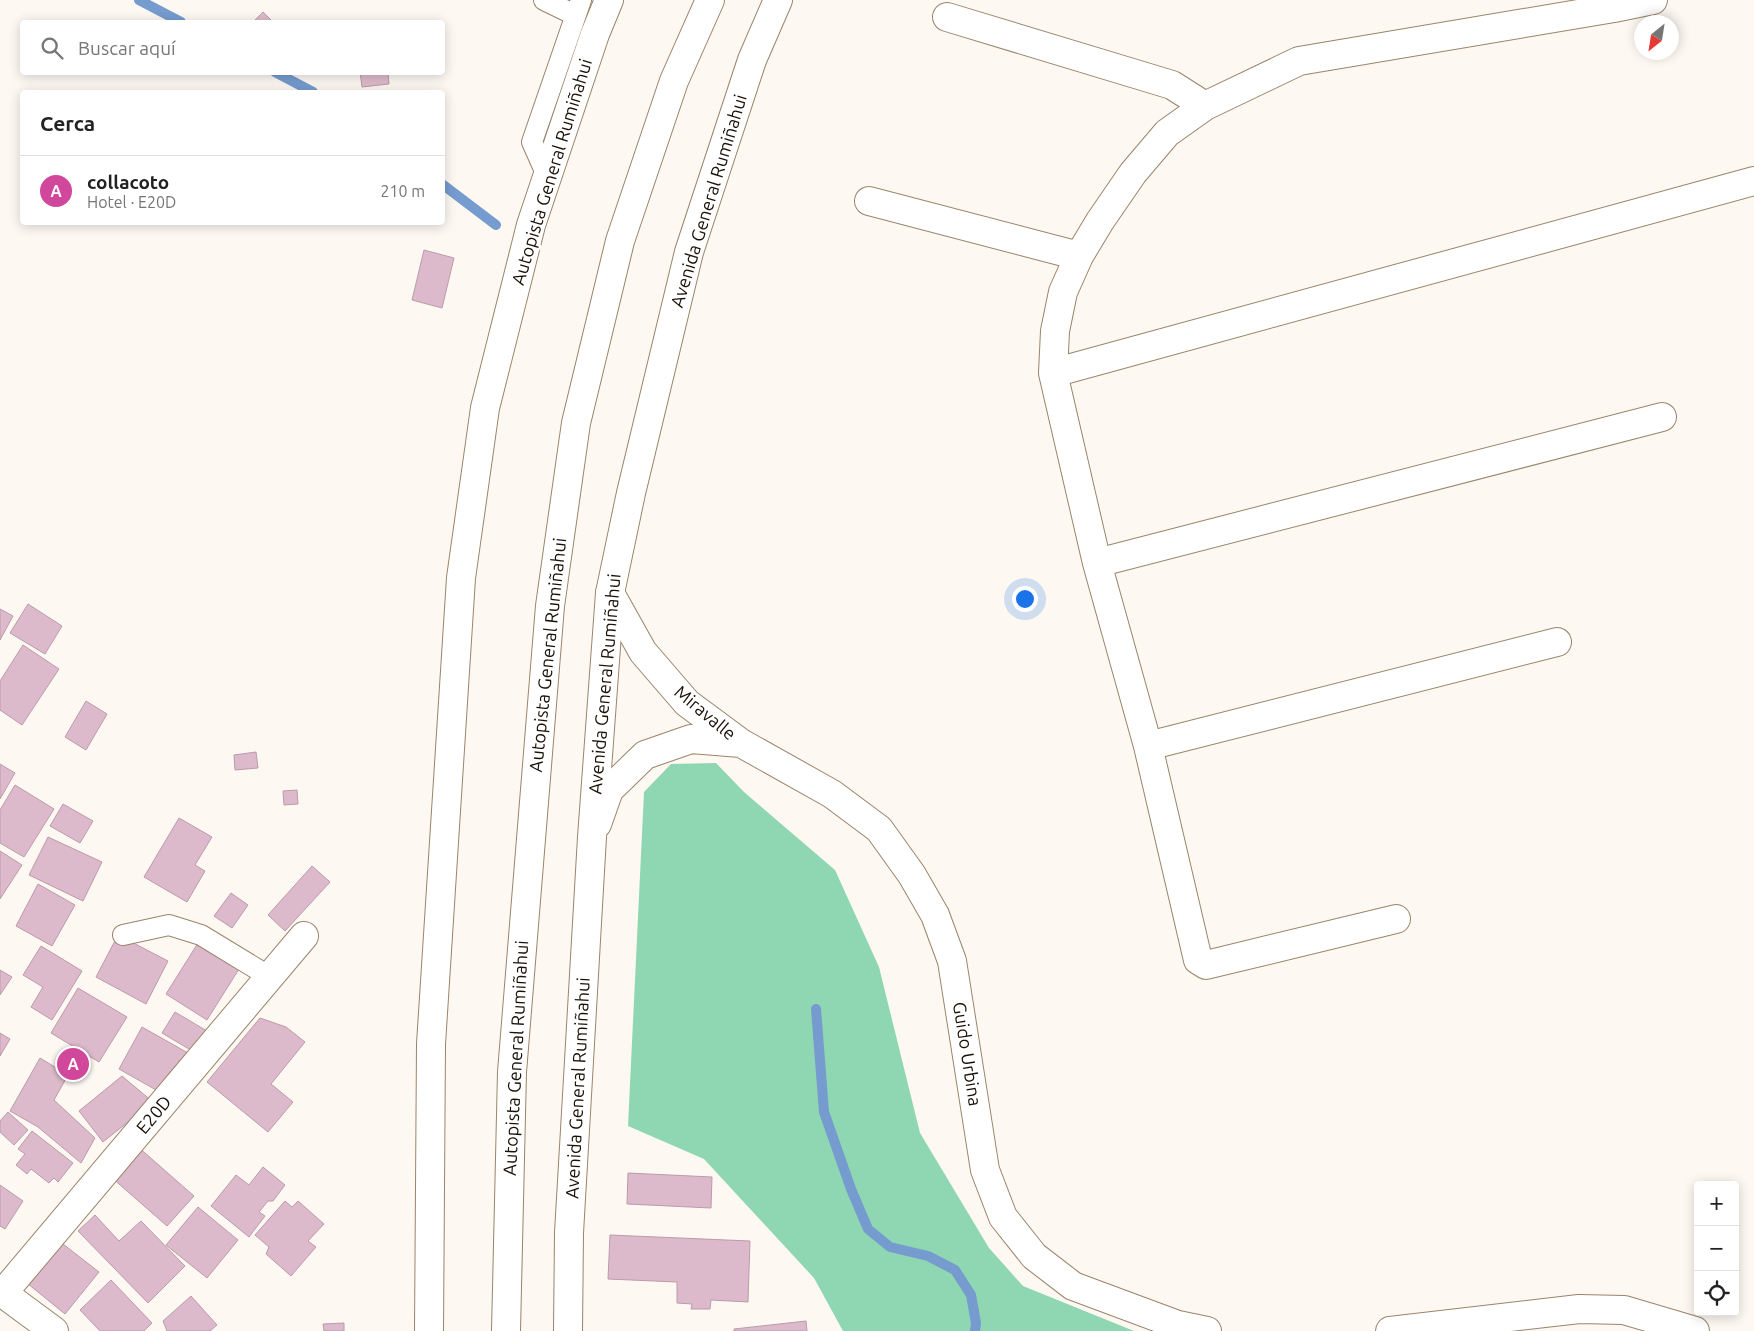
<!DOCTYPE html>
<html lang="es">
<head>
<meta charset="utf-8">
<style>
	body { margin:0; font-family:Ubuntu,sans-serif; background:#f6f6f6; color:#222 }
	.controls { position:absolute; right:15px; bottom:15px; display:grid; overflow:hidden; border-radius:5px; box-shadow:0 2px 12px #0003 }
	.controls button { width:45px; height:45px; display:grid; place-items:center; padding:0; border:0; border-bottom:1px solid #e0e0e0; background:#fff; color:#222; font:25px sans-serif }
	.compass { position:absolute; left:1634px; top:15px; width:45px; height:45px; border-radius:50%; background:#fff; box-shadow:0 2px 12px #0003; rotate:210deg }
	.you { position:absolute; left:1024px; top:598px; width:18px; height:18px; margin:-12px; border:4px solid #fff; border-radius:50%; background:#1a73e8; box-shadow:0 0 0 8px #1a73e833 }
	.badge { display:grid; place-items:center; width:32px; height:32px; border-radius:50%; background:#2563eb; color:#fff; font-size:16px; font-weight:700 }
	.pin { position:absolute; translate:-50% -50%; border:2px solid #fff; box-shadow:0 1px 5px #0006 }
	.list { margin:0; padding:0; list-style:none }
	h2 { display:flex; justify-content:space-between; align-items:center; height:65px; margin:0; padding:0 20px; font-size:21px }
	h2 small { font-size:16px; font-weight:400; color:#767676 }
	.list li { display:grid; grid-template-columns:32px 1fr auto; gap:15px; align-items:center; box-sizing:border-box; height:70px; padding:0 20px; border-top:1px solid #e0e0e0 }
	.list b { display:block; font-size:19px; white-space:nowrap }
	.list p { margin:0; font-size:16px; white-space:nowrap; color:#767676 }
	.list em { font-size:16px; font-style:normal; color:#767676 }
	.icon { flex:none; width:28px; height:28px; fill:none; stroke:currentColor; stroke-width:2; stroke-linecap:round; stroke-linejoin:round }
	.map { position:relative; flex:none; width:1754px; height:1331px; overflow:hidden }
	.search { position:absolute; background:#fff; box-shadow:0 2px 12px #0003; left:20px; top:20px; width:425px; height:55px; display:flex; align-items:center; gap:12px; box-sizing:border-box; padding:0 18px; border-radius:5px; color:#767676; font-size:19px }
	.panel { position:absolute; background:#fff; box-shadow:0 2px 12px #0003; left:20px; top:90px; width:425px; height:135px; border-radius:5px }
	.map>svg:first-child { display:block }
	.forest { fill:#8fd6b2 }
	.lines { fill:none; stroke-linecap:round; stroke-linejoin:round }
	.stream { stroke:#759bcf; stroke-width:10 }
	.building { fill:#ddbacb; stroke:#bc9aab }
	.service-casing { stroke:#9b846a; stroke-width:22 }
	.minor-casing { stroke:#9b846a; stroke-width:30 }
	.tertiary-casing { stroke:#9b846a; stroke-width:30 }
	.primary-casing { stroke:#9b846a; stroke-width:30 }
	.trunk-casing { stroke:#9b846a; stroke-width:30 }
	.service { stroke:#fff; stroke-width:20 }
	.minor { stroke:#fff; stroke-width:28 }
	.tertiary { stroke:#fff; stroke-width:28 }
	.primary { stroke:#fff; stroke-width:28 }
	.trunk { stroke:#fff; stroke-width:28 }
	.labels { text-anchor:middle; stroke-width:5; stroke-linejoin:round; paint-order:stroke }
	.street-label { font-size:18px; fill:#191007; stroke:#fff }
</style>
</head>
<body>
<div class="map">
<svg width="1754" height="1331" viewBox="0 0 1754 1331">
	<rect width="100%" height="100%" fill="#fdf8f2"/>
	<path class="forest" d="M716 763 744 792 835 870 879 967 920 1133 989 1248 1023 1286 1134 1331H843L814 1278 704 1159 628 1126 644 792 671 764Z"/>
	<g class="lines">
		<path class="stream" d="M139 0 181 22
			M275 72 313 92
			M442 184 496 225
			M816 1009 824 1112 851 1189 868 1229 890 1247 928 1256 955 1270 971 1295 976 1323 975 1331"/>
	</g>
	<path class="building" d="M263 12 273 22H253Z
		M360 72H388L389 84 362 87Z
		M424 250 454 258 442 308 412 300Z
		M28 604 62 626 45 654 10 633Z
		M0 609 13 616 0 640Z
		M23 645 59 669 22 725 0 710V681Z
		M86 701 107 714 86 750 65 737Z
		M256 752 258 768 235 770 234 755Z
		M0 764 15 773 0 799Z
		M15 785 54 809 24 857 0 843V810Z
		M297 790 298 804 284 805 283 791Z
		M63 804 93 821 80 843 50 826Z
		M179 818 212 837 195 865 205 871 187 902 144 877Z
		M48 837 102 862 83 901 29 875Z
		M0 851 22 865 0 899Z
		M312 866 330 882 285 931 268 915Z
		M38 884 75 905 52 946 16 926Z
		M231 893 248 905 232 928 214 916Z
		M118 935 168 961 146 1004 96 977Z
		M198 943 239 969 207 1020 166 994Z
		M41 946 82 971 52 1020 31 1007 43 987 23 975Z
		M0 970 12 977 0 995Z
		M78 988 127 1017 99 1062 51 1033Z
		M175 1012 207 1031 194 1052 162 1033Z
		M260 1018 286 1027 305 1042 271 1084 293 1102 268 1132 207 1082Z
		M142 1027 188 1053 165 1095 119 1069Z
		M0 1033 10 1039 0 1056Z
		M40 1058 68 1075 54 1100 95 1138 81 1163 38 1127 10 1111Z
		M122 1076 153 1102 103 1142 79 1111Z
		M8 1112 28 1130 14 1145 0 1132V1121Z
		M32 1131 73 1163 58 1182 54 1178 49 1183 31 1169 27 1174 16 1165 25 1154 18 1149Z
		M137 1146 194 1196 167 1226 111 1177Z
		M263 1167 285 1185 273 1201H268L259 1212 265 1216 249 1237 211 1206 236 1175 249 1185Z
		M628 1173 712 1177 711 1208 627 1204Z
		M0 1185 23 1201 5 1229 0 1226Z
		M285 1201 292 1207 298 1201 324 1224 308 1241 316 1247 291 1276 266 1254 269 1247 255 1235Z
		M198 1207 238 1240 207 1278 166 1245Z
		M95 1215 119 1241 141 1221 185 1266 148 1303 78 1231Z
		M610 1235 750 1241 748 1302 711 1300 710 1309H691L692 1304 677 1303V1282L608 1279Z
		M54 1237 99 1272 65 1314 22 1279Z
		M111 1280 152 1323 144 1331H100L80 1310Z
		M191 1296 217 1325 210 1331H167L163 1321Z
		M806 1321 807 1331H734V1329Z
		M344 1323V1331H324L323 1324Z"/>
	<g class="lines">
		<g class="service-casing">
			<path id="service" d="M544 0 575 15
				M548 178 532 142 581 0
				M123 935 169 925 201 935 270 977"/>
		</g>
		<g class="minor-casing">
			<path id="minor" d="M947 17 1172 85 1205 106
				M869 201 1079 256
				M1053 373 1754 181
				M1097 563 1662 417
				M1148 746 1557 642
				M1396 919 1206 965 1198 960 1148 746 1097 563 1053 373 1055 331 1063 292 1079 256 1100 221 1133 173 1167 133 1205 106 1299 61 1614 8 1653 0
				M0 1291 54 1331
				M3 1293 304 936"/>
		</g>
		<g class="tertiary-casing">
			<path id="tertiary" d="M610 593 643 652 687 703 741 743 832 794 879 829 912 875 935 915 952 961 985 1170 1003 1217 1034 1256 1073 1286 1178 1325 1207 1331
				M597 824 609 790 645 755 691 739 741 743
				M1390 1331 1579 1309 1624 1310 1695 1331"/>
		</g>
		<g class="primary-casing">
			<path id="primary" d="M568 1331 569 1233 592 837 610 593 631 493 689 252 752 60 778 0"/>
		</g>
		<g class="trunk-casing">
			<path id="trunk" d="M429 1331 431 1044 461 578 485 408 531 225 595 34 609 0
				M506 1331 512 1072 550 606 576 423 620 241 674 81 710 0"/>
		</g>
		<use href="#service" class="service"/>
		<use href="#minor" class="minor"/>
		<use href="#tertiary" class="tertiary"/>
		<use href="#primary" class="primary"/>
		<use href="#trunk" class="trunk"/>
	</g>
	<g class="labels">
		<g class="street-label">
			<text transform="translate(552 172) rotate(-73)" y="6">Autopista General Rumiñahui</text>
			<text transform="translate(709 201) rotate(-73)" y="6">Avenida General Rumiñahui</text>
			<text transform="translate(548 655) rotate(-84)" y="6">Autopista General Rumiñahui</text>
			<text transform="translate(605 684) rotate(-85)" y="6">Avenida General Rumiñahui</text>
			<text transform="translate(705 713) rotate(40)" y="6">Miravalle</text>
			<text transform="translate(967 1054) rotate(81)" y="6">Guido Urbina</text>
			<text transform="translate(516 1058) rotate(-87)" y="6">Autopista General Rumiñahui</text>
			<text transform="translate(578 1088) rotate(-87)" y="6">Avenida General Rumiñahui</text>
			<text transform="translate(154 1115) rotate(-50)" y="6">E20D</text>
		</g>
	</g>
</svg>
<div class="controls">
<button>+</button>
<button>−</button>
<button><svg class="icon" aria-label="locate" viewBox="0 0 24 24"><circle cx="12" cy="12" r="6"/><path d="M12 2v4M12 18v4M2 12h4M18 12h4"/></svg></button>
</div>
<svg class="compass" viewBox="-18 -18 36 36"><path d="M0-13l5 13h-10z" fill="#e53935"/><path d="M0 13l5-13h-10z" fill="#767676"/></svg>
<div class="you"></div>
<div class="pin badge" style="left:73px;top:1064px;background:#d1479c">A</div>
<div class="search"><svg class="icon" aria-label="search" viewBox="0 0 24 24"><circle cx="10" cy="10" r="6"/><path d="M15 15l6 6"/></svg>Buscar aquí</div>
<section class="panel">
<h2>Cerca<small></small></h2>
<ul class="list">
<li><span class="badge" style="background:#d1479c">A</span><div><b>collacoto</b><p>Hotel · E20D</p></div><em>210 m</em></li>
</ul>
</section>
</div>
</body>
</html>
